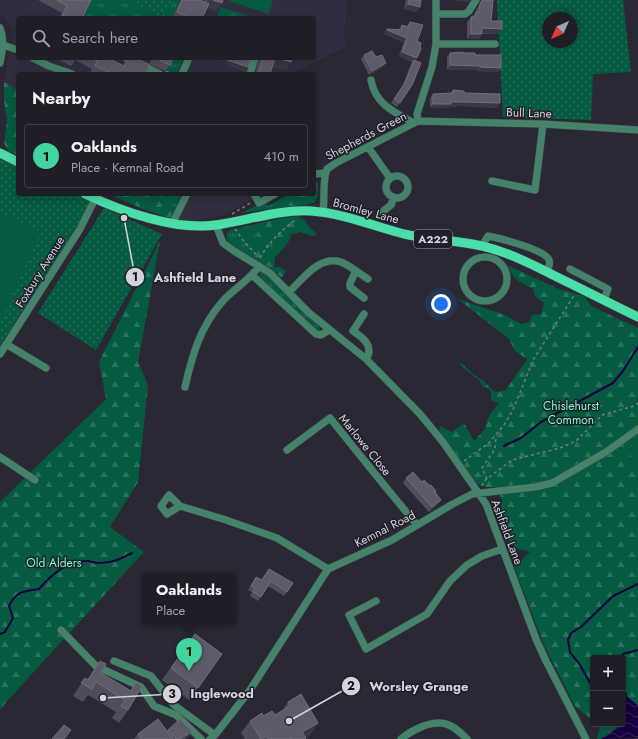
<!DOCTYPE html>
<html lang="en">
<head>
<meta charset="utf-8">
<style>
	body { margin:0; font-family:Jost,sans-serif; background:#2c2b33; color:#f1f3f6 }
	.controls { position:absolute; right:12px; bottom:12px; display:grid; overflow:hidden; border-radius:4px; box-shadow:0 2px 10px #0003 }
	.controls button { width:36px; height:36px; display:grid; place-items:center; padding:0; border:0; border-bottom:1px solid #3c3c44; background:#1f1e27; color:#f1f3f6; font:20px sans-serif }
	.compass { position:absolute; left:542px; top:12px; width:36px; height:36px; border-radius:50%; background:#1f1e27; box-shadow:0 2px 10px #0003; rotate:225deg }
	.you { position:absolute; left:441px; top:304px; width:14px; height:14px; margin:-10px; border:3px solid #fff; border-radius:50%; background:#1a73e8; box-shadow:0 0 0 6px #1a73e833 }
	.badge { display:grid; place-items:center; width:26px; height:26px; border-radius:50%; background:#43d4a0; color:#111; font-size:13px; font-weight:700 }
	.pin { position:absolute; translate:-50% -33px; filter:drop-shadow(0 1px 2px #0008) }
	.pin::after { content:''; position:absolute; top:21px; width:14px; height:12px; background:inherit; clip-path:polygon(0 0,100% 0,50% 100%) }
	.popup { position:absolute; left:142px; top:573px; width:94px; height:52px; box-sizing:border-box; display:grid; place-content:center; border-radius:4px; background:#1f1e27; filter:drop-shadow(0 1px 3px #0005); font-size:13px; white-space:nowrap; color:#a1a2a7 }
	.popup b { font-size:15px; color:#f1f3f6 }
	.popup::after { content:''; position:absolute; left:50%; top:100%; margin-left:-8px; border:8px solid transparent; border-top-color:#1f1e27 }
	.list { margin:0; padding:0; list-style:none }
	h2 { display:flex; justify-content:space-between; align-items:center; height:52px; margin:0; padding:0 16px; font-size:17px }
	h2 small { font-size:13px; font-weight:400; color:#a1a2a7 }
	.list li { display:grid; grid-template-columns:26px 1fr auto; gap:12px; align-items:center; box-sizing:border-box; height:64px; margin:0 8px 8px; padding:0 8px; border:1px solid #3c3c44; border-radius:4px }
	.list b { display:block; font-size:15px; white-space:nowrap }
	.list p { margin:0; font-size:13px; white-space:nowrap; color:#a1a2a7 }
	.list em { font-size:13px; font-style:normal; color:#a1a2a7 }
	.icon { flex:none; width:22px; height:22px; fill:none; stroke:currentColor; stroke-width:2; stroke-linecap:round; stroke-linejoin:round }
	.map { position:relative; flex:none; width:638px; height:739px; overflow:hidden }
	.search { position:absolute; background:#1f1e27; box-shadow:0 2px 10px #0003; left:16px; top:16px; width:300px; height:44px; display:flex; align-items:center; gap:10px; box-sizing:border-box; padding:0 14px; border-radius:4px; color:#a1a2a7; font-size:15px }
	.panel { position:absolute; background:#1f1e27; box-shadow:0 2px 10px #0003; left:16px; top:72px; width:300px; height:124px; border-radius:4px }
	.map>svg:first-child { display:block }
	.built { fill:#312e41; fill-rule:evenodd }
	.grass { fill:url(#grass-tufts) }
	.forest { fill:url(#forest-firs) }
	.park { fill:url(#park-dots); fill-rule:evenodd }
	.pitch { fill:#055b41 }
	.water { fill:url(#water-waves) }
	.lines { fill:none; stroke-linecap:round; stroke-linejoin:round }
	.stream { stroke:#180040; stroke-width:2 }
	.minor-casing { stroke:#44434f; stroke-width:8 }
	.major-casing { stroke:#44434f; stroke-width:10 }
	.path { stroke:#797883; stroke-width:1.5; stroke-dasharray:3 3; stroke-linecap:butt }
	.minor { stroke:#448369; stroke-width:7 }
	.major { stroke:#4adea9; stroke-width:9 }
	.wall { fill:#4f4d5b }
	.shaded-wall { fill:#3a3845 }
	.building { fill:#5d5b69; stroke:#706e7b }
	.labels { text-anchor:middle; stroke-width:3; stroke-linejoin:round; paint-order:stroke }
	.shield { fill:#201e2a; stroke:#9e9da7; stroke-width:1 }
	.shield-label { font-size:11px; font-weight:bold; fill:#d4d3dc }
	.street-label { font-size:12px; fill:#d4d3dc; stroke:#201e2a }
	.park-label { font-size:12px; fill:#76ffc9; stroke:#201e2a }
	.leader { fill:none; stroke:#d4d3dc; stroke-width:1.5 }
	.callout-dot { fill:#d4d3dc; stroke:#201e2a; stroke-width:1.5 }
	.mark-label { font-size:12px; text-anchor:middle; font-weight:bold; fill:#111 }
	.callout-label { font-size:13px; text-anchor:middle; font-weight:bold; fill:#d4d3dc; stroke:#201e2a; stroke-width:3; stroke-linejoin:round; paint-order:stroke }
</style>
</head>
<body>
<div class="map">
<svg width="638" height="739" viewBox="0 0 638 739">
	<defs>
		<pattern id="grass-tufts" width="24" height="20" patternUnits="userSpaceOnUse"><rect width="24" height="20" fill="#055b41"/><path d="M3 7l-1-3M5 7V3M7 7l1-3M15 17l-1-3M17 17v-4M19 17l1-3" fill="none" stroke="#29725c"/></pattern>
		<pattern id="forest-firs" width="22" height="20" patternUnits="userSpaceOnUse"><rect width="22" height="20" fill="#055b41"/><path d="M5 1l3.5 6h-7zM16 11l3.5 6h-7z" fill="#29725c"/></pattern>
		<pattern id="park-dots" width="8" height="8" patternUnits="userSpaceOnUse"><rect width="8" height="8" fill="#055b41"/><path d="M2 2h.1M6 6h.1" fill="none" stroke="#29725c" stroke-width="1.8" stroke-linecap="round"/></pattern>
		<pattern id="water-waves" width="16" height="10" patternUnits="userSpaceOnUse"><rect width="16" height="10" fill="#180040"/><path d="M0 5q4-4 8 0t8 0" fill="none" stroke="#39245b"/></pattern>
	</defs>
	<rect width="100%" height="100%" fill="#292834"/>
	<path class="built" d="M0 0H347L344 36 347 46 291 74H18V155L8 151 4 143 7 121 4 101V82L13 34 6 18 0 14ZM18 18H314V58H18Z
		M108 194H261L232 211 222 216 180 222 143 209Z"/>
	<path class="grass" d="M88 0H129L161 16 166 13 175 0H181L172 18H81Z
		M220 7 256 18H217Z
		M172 58H184L176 74H170L165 71Z
		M314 178C320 184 319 196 315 202L310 204 241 213 262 203H264L268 206 290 194H314Z
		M143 194H182L176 207Z
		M300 216 271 256V269C261 261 233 249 227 240 226 234 227 231 233 229L278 219Z
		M260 272H261L273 280 318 325 320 328 319 332 314 329 260 277Z
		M638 439V469C630 460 628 452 633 440Z"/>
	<path class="forest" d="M4 82 18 90V155L8 151 4 143 7 121 4 101Z
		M108 194H143L176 207 170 218 143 209Z
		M290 194H310L304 199 302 205 278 207 276 202Z
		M297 217 305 220 309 227 316 233V235L311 236 301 232 291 234C291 242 281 251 275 257L274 267H280L286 271 283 277H281L267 265 262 259 263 255 257 258 253 256 250 250 251 247 257 245 260 246 265 253 275 245 271 243 266 237 265 240 260 241 257 232 250 236H247L245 232 247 228C252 224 254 228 259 230 261 222 264 222 272 221L277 225V230L279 232 288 223Z
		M160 241 138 362 148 385 138 482 110 527 144 552 7 701 0 710V502L106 399 99 362Z
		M509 266 561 290 584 296 591 306 638 328V439L633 440C628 452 630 460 638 469V706L623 693V658H593V721L575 706 544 645 514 567 530 552 516 548 505 536 500 520 502 501 497 487H486L477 484 439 430 440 426 452 432 464 423 474 441 485 429 487 420 492 411 499 404 491 400V391L486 388 483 387 479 380 461 366 460 362 478 378 483 380 493 391 498 392 506 390 527 359 515 351 509 339 458 299 505 315 521 324 529 322 532 315 541 314 544 303 535 296 533 289C522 283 511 279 509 266Z
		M597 724H618V727L601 739H597L600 727Z"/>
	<path class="park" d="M129 0H175L166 13 161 16Z
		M497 0H623L631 72 593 74 591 120 503 117ZM548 18H572V42H548Z
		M0 159 18 167V194H80L94 200 0 346Z
		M104 208 162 234 96 350 38 313Z"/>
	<path class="pitch" d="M230 0H273L269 14 229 1Z
		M0 212 41 231 0 323Z"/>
	<path class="water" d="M623 693 638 706V738L601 739 618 728V724H623Z"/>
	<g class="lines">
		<path class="stream" d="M504 446 521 438 541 422 613 383 623 371 638 347
			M0 634 5 632 13 618 9 606C16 591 24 591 39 589 51 575 67 561 85 561 90 560 95 564 100 563 113 563 122 558 132 553
			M622 658 623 654 638 650
			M623 685 626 695
			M593 688 580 665 570 652 568 640 571 633 581 627 613 596 638 584"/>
		<g class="minor-casing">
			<path id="minor" d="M436 14H465L469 11 476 0
				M0 28C5 40 2 51 0 63
				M436 44H495
				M3 45 18 50
				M33 58 49 66 72 74
				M126 58 160 74
				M182 74 189 58
				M250 74 255 58
				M371 80C375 104 394 112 414 123
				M418 121 417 114 432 67 436 44V0
				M368 147 390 178
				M314 174 325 173
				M386 187a11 11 0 1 1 22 0a11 11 0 1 1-22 0Z
				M492 181 535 190 543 124
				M254 194 259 203 275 194
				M323 212C325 198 322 182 327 169L336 163 418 121 543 124 638 130
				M382 212 391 205 394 197
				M172 224 187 194
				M216 225 223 243 234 251 270 273 308 312 366 359 420 414 443 442 486 504 536 639 546 661 586 739
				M482 246 488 236C499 238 546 250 549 260 551 264 548 268 547 271
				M463 279a22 22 0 1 1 44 0a22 22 0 1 1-44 0Z
				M570 269 608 289 604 300
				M356 271 350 283V287L364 298
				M252 275 316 334 321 335 329 330
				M289 292C303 279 319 255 341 262 351 266 360 274 368 279
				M364 314 353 331C362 337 375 346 366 359
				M6 344 46 368
				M0 354 80 229 95 199
				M185 387C192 356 200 327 222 302 233 289 249 281 259 266
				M287 450 330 418 384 485 417 525
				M0 457 35 480
				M169 495 180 506 167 514 161 506Z
				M180 506 226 520 277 538 328 569
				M376 601 349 615 366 649 427 614 450 581 467 565 482 556 502 549
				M61 630 96 666 141 687 154 706 176 715 201 739
				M114 661 151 676 174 705 215 735
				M210 739 215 735 250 690 328 569 392 540 451 505 472 494 535 487 552 483 606 452 638 429
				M401 739C412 730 431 720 446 724 454 726 461 733 467 739"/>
		</g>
		<g class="major-casing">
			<path id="major" d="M0 153 18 162
				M85 194C121 211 175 231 216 225 247 221 278 209 311 211 343 213 373 226 404 234 430 240 456 240 482 246 508 252 533 265 557 277 584 290 611 304 638 317"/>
		</g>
		<path class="path" d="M232 214 252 202
			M235 229 243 240 258 257
			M260 258C269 242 281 231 295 220
			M464 461 489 443 504 425 513 410 533 360 575 294
			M487 479 482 468 495 449 496 436
			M482 486 484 481 512 460 560 448 576 441 602 415 634 406 638 403"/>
		<use href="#minor" class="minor"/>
		<use href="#major" class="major"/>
	</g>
	<path class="wall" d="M38 0H91L82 18H59L62 13Z
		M181 0H200L204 2 205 0H223L216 11 207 8 202 18H172Z
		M406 0H419L420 7 416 12 404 9Z
		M482 0 496 1H493L491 21 498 34H482L479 39H467V22L476 12V10Z
		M410 22 417 41 420 46 415 61 412 85 397 107 391 103 402 87 411 64 412 62 399 56 404 42 384 34 387 29H399L402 25 407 26Z
		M450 53H463L475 55 501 68 498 72 477 71V70H447V57Z
		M364 55 383 67 369 75 361 59Z
		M56 58H108L123 66 127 58H136L146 74H91L90 73 92 69 75 60 71 66Z
		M152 58H173L170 65 165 71 149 64Z
		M259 58H293L286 70 272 67 270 74H255Z
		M453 90 464 93 500 103 497 108 460 106 449 107 448 108H430V98L433 94 451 93Z
		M406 478 422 482 435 493 441 500 438 504 429 512 403 483Z
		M269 569 293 583 284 596 268 586 258 601 250 596 252 592 248 590 256 577 261 580Z
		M195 634 222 654 189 700 162 680Z
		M100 661 101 673 130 691 136 682 128 710 119 723 112 718 116 712 88 695 83 702 73 696 85 678 87 680Z
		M288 702 318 723 310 735 306 738V739H245L241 733 250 721 263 716 275 715 282 711Z
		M168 730 192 731 189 736 185 739H134L138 734 167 731Z"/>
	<path class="shaded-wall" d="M208 0H213L222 3 216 11 203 7Z
		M450 0H470L469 2Z
		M408 4 420 7 416 12 404 9Z
		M482 28 502 29 498 34 479 33Z
		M387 30 407 38 404 42 384 34Z
		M471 34H482L479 39H467Z
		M402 52 417 58 414 62V60L412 62 399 56Z
		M212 58H227L224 62Z
		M274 58H277L291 62 286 70 269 66Z
		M227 60 248 67 246 72 224 64Z
		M386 63 383 67 369 75 372 71Z
		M450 65 480 66 477 70H447Z
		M480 67 501 68 498 72 477 71Z
		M451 102H463L500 103 497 108 460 106 449 107 448 108H430L433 104Z
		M441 500 438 504 429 512 432 507Z
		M318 723 310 735 303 739 302 732Z
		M192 731 189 736 185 739 186 736Z"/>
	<path class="building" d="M57 0H91L82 18H61L67 6Z
		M182 0H200L209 4 202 18H190L177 12Z
		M213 0H223L222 3Z
		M409 0H421L420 7 408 4Z
		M482 0H493L491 21H502V29L482 28V34H471V17H475L476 12H479L480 4Z
		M410 22 423 25 417 41 421 43 420 46 421 49 417 58 402 52 407 38 387 30V29L401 30 402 25 408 27Z
		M372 51 376 57 382 55 386 63 372 71 364 55Z
		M463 52V53H475V55H501V68L480 67V66L450 65V53Z
		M91 58H108L124 66 128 58H136L150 65 146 74H113L95 66 97 61Z
		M155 58H173L170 65Z
		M227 58H249L251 59 248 67 227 60Z
		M263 58H275L270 74H258Z
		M277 58H293L291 62Z
		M414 60 421 63 412 85 400 103 394 99 405 83Z
		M166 71 174 74H164Z
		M453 90 464 91V93L500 94V103L463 102H451V104H433V94L453 93Z
		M413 472 422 482 424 480 430 486 431 485 436 491 435 492 441 500 432 507 406 478Z
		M269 569 293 583 287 592 271 581 261 597 253 592 255 588 251 586 256 577 262 580Z
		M195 634 222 654 198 688 171 668Z
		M100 661 106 664 101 673 131 691 136 682 142 686 128 710 121 706 125 700 96 682 92 689 81 683 85 678 88 680Z
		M301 694 318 723 302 732 306 738 305 739H292L291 738 289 739H268L266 736 261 739 250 721 262 713 263 716 272 711 275 715 290 706 288 702Z
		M158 719 173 739H141L138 734Z
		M180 719 192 731 186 736 185 734 180 739H176L168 730Z
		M64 725 71 730 64 739H52Z"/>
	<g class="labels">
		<rect class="shield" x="414" y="230" width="38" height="18" rx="3"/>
		<g class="shield-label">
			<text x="433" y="243">A222</text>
		</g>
		<g class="street-label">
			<text transform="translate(529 113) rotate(2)" y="4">Bull Lane</text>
			<text transform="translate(366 136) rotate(-28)" y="4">Shepherds Green</text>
			<text transform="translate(366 211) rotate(15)" y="4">Bromley Lane</text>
			<text transform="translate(40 272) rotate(-58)" y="4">Foxbury Avenue</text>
			<text transform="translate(365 445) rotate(51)" y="4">Marlowe Close</text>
			<text transform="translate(385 529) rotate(-27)" y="4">Kemnal Road</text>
			<text transform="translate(507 532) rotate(69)" y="4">Ashfield Lane</text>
		</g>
		<g class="park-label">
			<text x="571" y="410">Chislehurst<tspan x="571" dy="14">Common</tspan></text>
			<text x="54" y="567">Old Alders</text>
		</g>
	</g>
	<path class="leader" d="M124 218L135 277M289 721L351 686M103 698L172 694"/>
	<g class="callout-dot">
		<circle cx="124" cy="218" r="4"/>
		<circle cx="289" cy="721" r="4"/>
		<circle cx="103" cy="698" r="4"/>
		<circle cx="135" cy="277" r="10"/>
		<circle cx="351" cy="686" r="10"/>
		<circle cx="172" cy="694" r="10"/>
	</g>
	<g class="mark-label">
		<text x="135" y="281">1</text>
		<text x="351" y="690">2</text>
		<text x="172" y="698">3</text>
	</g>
	<g class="callout-label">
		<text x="195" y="282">Ashfield Lane</text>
		<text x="419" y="691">Worsley Grange</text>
		<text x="222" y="698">Inglewood</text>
	</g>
</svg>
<div class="controls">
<button>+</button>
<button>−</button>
</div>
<svg class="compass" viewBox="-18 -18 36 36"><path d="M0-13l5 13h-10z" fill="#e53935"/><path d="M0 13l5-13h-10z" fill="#a1a2a7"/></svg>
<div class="you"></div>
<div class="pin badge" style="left:189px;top:671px">1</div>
<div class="popup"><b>Oaklands</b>Place</div>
<div class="search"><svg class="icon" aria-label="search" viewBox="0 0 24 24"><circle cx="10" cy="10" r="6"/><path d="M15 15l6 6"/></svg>Search here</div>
<section class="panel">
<h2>Nearby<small></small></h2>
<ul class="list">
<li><span class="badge">1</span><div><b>Oaklands</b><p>Place · Kemnal Road</p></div><em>410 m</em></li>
</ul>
</section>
</div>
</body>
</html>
